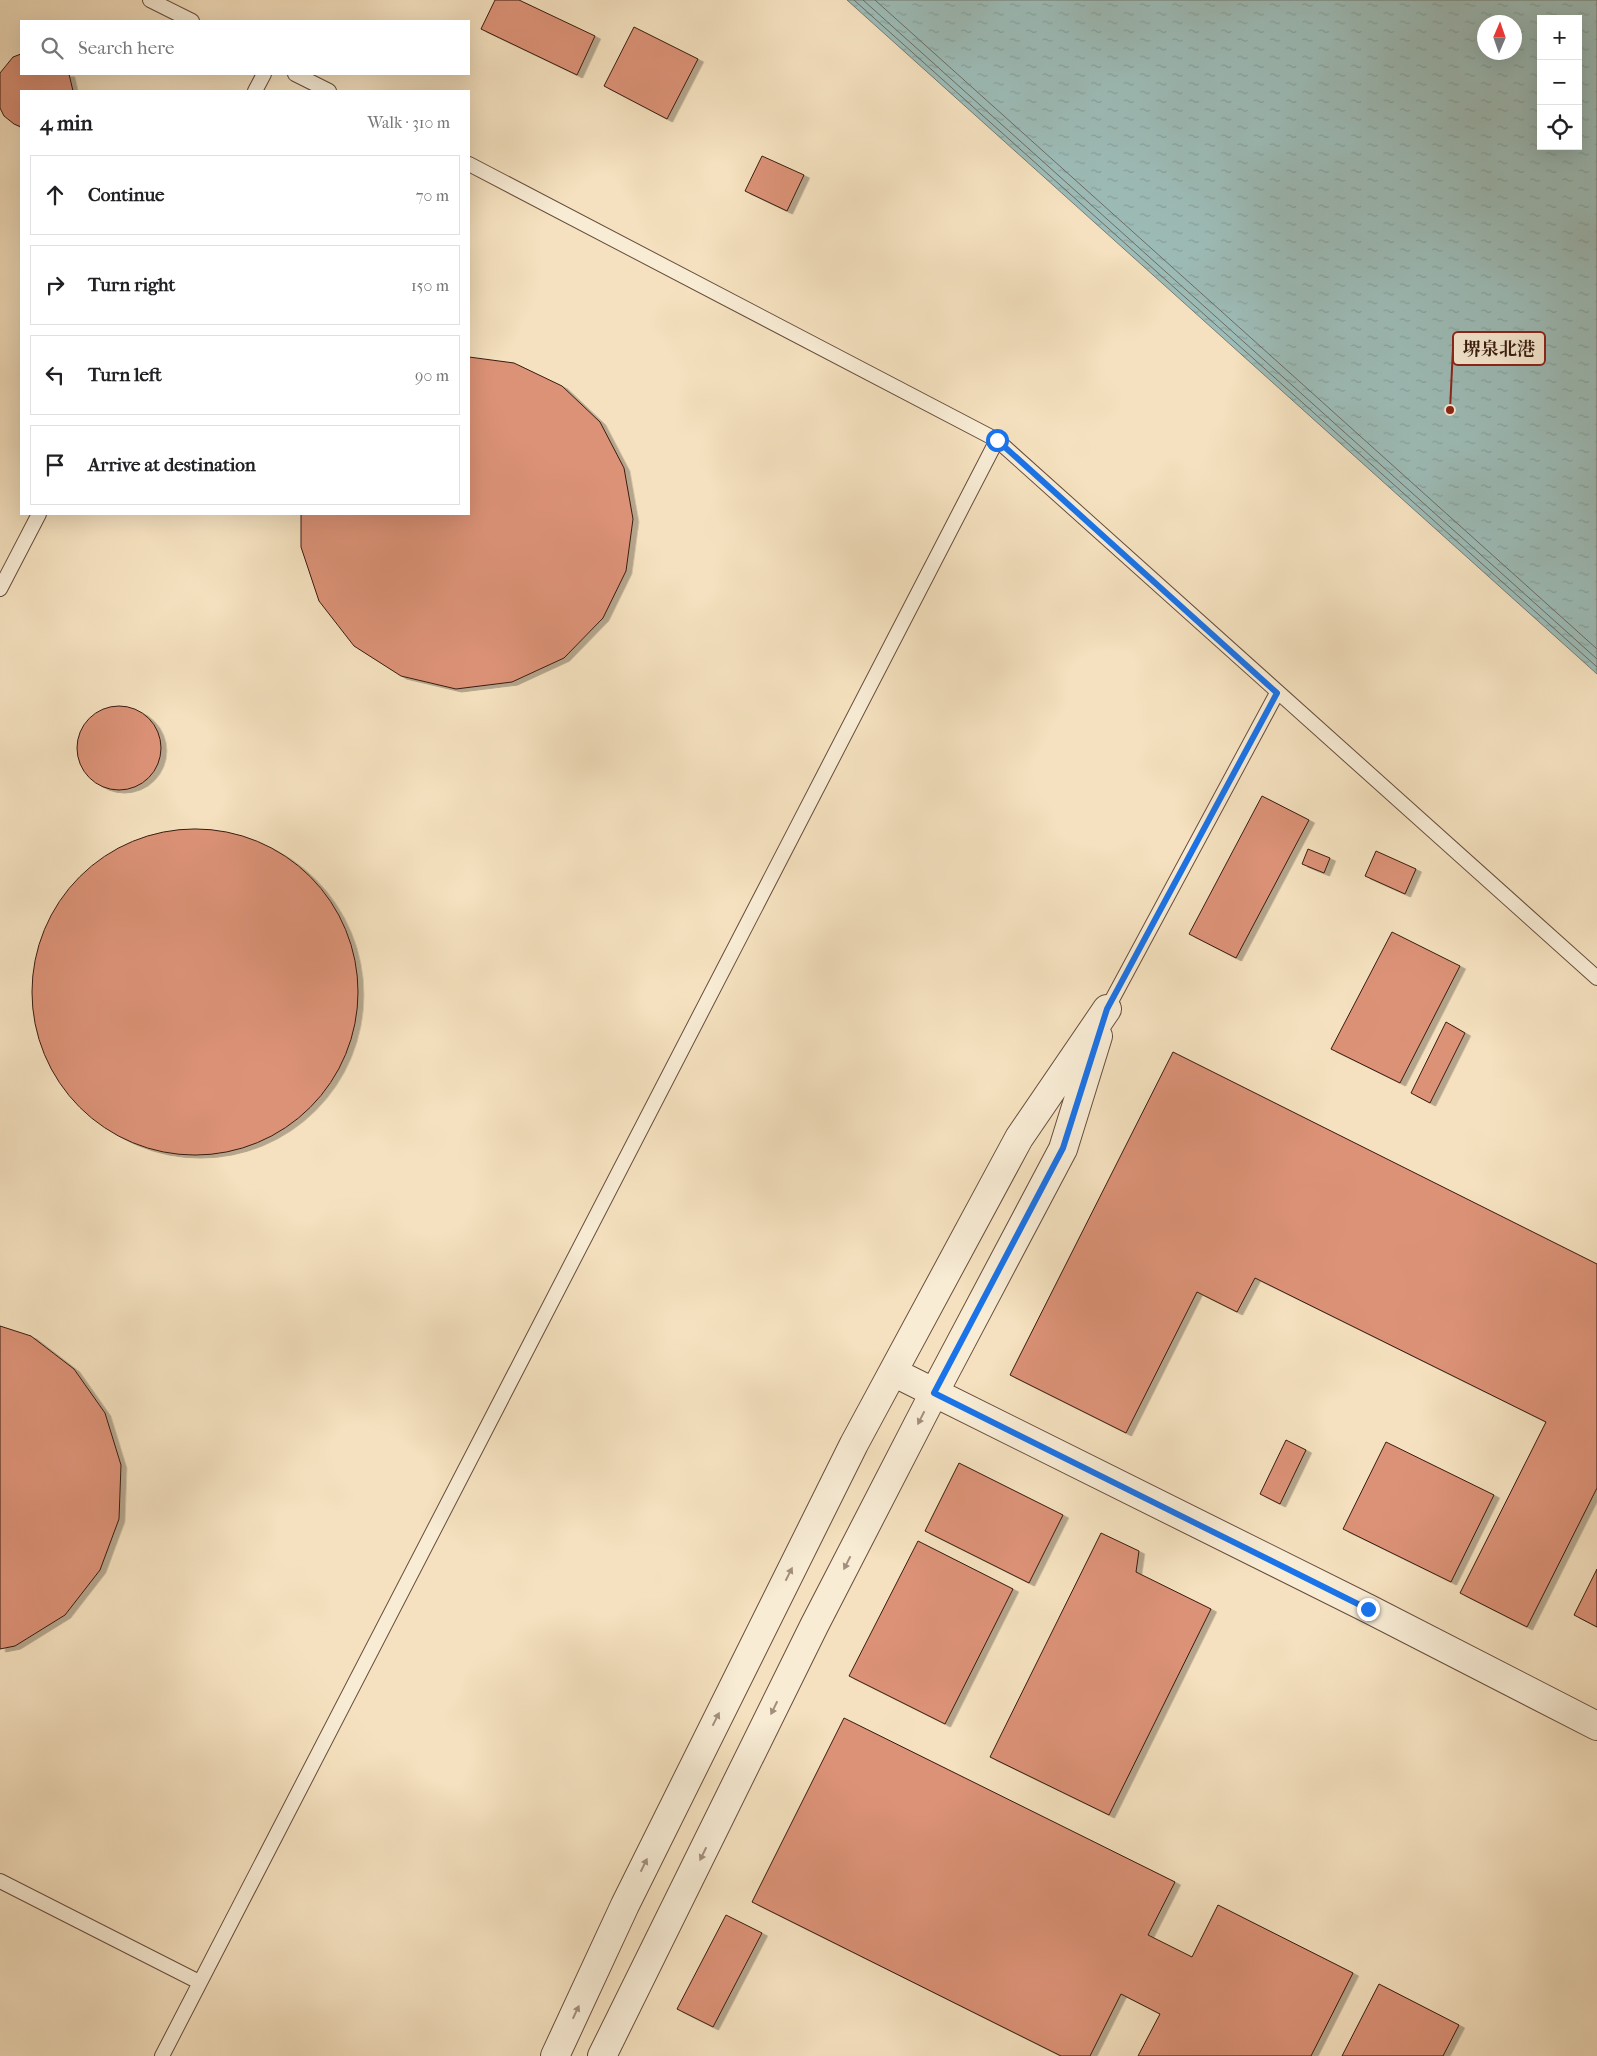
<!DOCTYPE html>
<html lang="en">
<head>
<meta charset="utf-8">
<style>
	body { margin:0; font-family:"IM FELL French Canon","Noto Serif JP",serif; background:#f6f6f6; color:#202124 }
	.controls { position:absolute; right:15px; top:15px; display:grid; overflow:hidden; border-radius:0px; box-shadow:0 5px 20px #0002 }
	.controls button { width:45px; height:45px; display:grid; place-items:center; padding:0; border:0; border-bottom:1px solid #e0e0e0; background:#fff; color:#202124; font:25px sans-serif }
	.compass { position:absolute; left:1477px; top:15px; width:45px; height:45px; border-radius:50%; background:#fff; box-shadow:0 5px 20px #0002; rotate:2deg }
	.stop { position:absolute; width:15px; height:15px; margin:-11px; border:4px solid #1a73e8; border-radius:50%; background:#fff }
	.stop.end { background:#1a73e8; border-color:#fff; box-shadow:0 1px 5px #0008 }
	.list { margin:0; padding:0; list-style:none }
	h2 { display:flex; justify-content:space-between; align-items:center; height:65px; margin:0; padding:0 20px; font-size:21px }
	h2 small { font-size:16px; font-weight:400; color:#757577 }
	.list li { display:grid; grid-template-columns:32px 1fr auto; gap:15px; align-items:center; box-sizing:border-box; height:80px; margin:0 10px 10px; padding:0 10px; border:1px solid #e0e0e0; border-radius:0px }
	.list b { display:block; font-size:19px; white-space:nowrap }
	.list em { font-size:16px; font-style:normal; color:#757577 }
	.icon { flex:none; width:28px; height:28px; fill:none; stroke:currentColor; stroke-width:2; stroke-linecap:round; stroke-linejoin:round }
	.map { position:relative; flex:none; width:1597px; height:2056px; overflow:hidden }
	.search { position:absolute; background:#fff; box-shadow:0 5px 20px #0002; left:20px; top:20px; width:450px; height:55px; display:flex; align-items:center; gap:12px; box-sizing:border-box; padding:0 18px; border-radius:0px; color:#757577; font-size:19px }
	.panel { position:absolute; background:#fff; box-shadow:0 5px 20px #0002; left:20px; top:90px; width:450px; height:425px; border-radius:0px }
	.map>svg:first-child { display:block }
	.water { fill:url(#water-ripples); stroke:#757c75; fill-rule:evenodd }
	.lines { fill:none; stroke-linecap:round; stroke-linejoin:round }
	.shore { stroke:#6b6c64; stroke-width:1 }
	.building { fill:#dc9277; stroke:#391c11; filter:url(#shadow) }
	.service-casing { stroke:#684d3c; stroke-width:16 }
	.tertiary-casing { stroke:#684d3c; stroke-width:30 }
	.service { stroke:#f8ecd5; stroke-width:14 }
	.tertiary { stroke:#f8ecd5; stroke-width:28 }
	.oneway { fill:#a28e7d }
	.route { stroke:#1a73e8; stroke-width:6 }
	.leader { fill:none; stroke:#8f2418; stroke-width:2 }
	.callout-dot { fill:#8f2418; stroke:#f8ecd5; stroke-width:2 }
	.callout { fill:#f8ecd5; stroke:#8f2418; stroke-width:2 }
	.callout-label { font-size:18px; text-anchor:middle; font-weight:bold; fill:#391c11 }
</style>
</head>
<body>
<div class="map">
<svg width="1597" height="2056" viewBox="0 0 1597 2056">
	<defs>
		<pattern id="water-ripples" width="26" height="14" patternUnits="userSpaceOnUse" patternTransform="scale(1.25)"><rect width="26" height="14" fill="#9dbcb7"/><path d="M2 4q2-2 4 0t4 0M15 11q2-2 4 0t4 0" fill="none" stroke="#88a19c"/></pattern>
		<filter id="shadow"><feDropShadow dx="5.5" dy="3" stdDeviation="0" flood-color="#0004"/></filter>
	</defs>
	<rect width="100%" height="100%" fill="#f5e1bf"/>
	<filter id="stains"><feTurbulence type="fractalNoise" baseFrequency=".004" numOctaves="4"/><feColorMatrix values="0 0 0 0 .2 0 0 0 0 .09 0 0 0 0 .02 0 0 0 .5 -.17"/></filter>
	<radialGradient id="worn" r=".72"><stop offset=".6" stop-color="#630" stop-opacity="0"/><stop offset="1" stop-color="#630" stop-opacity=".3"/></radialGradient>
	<path class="water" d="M847 0H1597V674ZM1541 19H1578V146H1541ZM1484 22H1514V52H1484Z"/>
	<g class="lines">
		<path class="shore" d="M854 0 1597 667
			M863 0 1597 659
			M875 0 1597 649"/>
	</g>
	<path class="building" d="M495 0H519L595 36 577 75 481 29Z
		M634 27 698 59 667 119 604 86Z
		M21 54V74H69L73 91H21V127L14 124 4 116 0 108V73L13 57Z
		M762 156 804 175 787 211 745 191Z
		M469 357 514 363 562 386 600 422 624 468 633 519 626 571 603 618 564 658 512 682 456 689 401 676 354 646 319 601 301 547V514H469Z
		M77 748a42 42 0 1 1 84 0a42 42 0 1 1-84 0Z
		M1262 796 1309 820 1236 958 1189 934Z
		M32 992a163 163 0 1 1 326 0a163 163 0 1 1-326 0Z
		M1308 849 1330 858 1324 873 1302 864Z
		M1376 851 1416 869 1405 894 1365 876Z
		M1392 932 1460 966 1400 1083 1331 1049Z
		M1446 1022 1465 1033 1430 1103 1411 1093Z
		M1173 1052 1597 1264V1488L1527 1627 1460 1593 1546 1422 1255 1278 1237 1312 1197 1292 1126 1433 1010 1375Z
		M0 1326 31 1336 74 1369 105 1413 121 1465 119 1519 100 1570 65 1615 15 1646 0 1649Z
		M1286 1440 1306 1450 1280 1504 1260 1494Z
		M1386 1442 1494 1495 1451 1582 1343 1529Z
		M959 1463 1063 1515 1029 1583 925 1531Z
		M1101 1533 1139 1551 1136 1572 1211 1609 1109 1815 990 1757Z
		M918 1541 1013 1589 945 1724 849 1676Z
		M1597 1569V1627L1574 1615Z
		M844 1718 1175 1882 1148 1935 1192 1957 1218 1905 1353 1973 1311 2056H1138L1160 2014 1121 1994 1090 2056H1061L752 1902Z
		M726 1915 762 1933 713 2027 677 2009Z
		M1379 1984 1459 2025 1443 2056H1342Z"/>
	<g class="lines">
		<g class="service-casing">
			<path id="service" d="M150 0 192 21
				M295 74 329 91
				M255 91 264 74
				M469 164 997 440 1597 978
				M0 589 39 514
				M1107 1009 1277 693
				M0 1881 199 1982
				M162 2056 997 440"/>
		</g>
		<g class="tertiary-casing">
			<path id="tertiary" d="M893 1372 1369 1609 1597 1726
				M555 2056 625 1905 854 1444 1019 1138 1107 1009
				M602 2056 814 1626 934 1393 1063 1149 1098 1036"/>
		</g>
		<use href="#service" class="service"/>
		<use href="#tertiary" class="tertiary"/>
	</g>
	<defs><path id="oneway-solid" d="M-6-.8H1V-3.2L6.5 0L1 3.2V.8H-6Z" transform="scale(1.25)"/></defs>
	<g class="oneway">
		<use href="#oneway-solid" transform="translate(921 1418) rotate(117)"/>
		<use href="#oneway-solid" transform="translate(847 1563) rotate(117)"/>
		<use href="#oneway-solid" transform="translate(789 1574) rotate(-63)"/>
		<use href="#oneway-solid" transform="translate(774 1708) rotate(116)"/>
		<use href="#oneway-solid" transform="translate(716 1719) rotate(-63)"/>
		<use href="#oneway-solid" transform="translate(703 1854) rotate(116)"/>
		<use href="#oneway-solid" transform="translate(644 1865) rotate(-64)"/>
		<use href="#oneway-solid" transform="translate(576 2012) rotate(-65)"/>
	</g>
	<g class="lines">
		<path class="route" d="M997 440 1277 693 1107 1009 1063 1148 934 1393 1368 1609"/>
	</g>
	<path class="leader" d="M1450 410L1453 348"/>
	<circle class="callout-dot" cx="1450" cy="410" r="5"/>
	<rect class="callout" x="1453" y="332" width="92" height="33" rx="5"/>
	<g class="callout-label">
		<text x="1499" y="355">堺泉北港</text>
	</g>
	<rect width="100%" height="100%" filter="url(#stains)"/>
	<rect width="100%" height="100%" fill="url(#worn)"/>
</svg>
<div class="controls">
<button>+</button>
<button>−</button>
<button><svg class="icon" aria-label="locate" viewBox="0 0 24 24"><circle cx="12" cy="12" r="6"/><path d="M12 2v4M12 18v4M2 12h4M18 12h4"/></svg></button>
</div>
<svg class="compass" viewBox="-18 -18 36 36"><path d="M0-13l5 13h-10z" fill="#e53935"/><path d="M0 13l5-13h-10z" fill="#757577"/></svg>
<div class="stop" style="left:997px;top:440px"></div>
<div class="stop end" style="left:1368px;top:1609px"></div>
<div class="search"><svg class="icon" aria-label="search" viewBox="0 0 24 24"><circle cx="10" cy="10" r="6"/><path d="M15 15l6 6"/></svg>Search here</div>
<section class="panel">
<h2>4 min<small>Walk · 310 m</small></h2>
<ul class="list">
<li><svg class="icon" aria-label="ahead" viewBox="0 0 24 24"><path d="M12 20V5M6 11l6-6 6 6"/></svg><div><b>Continue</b></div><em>70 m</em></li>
<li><svg class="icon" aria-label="right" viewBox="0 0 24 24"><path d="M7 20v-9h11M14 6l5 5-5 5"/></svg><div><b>Turn right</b></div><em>150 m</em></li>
<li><svg class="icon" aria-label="left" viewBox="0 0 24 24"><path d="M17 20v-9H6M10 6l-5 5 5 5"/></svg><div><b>Turn left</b></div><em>90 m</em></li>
<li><svg class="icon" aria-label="arrive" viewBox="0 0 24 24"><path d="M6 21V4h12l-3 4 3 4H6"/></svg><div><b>Arrive at destination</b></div></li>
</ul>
</section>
</div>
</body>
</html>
